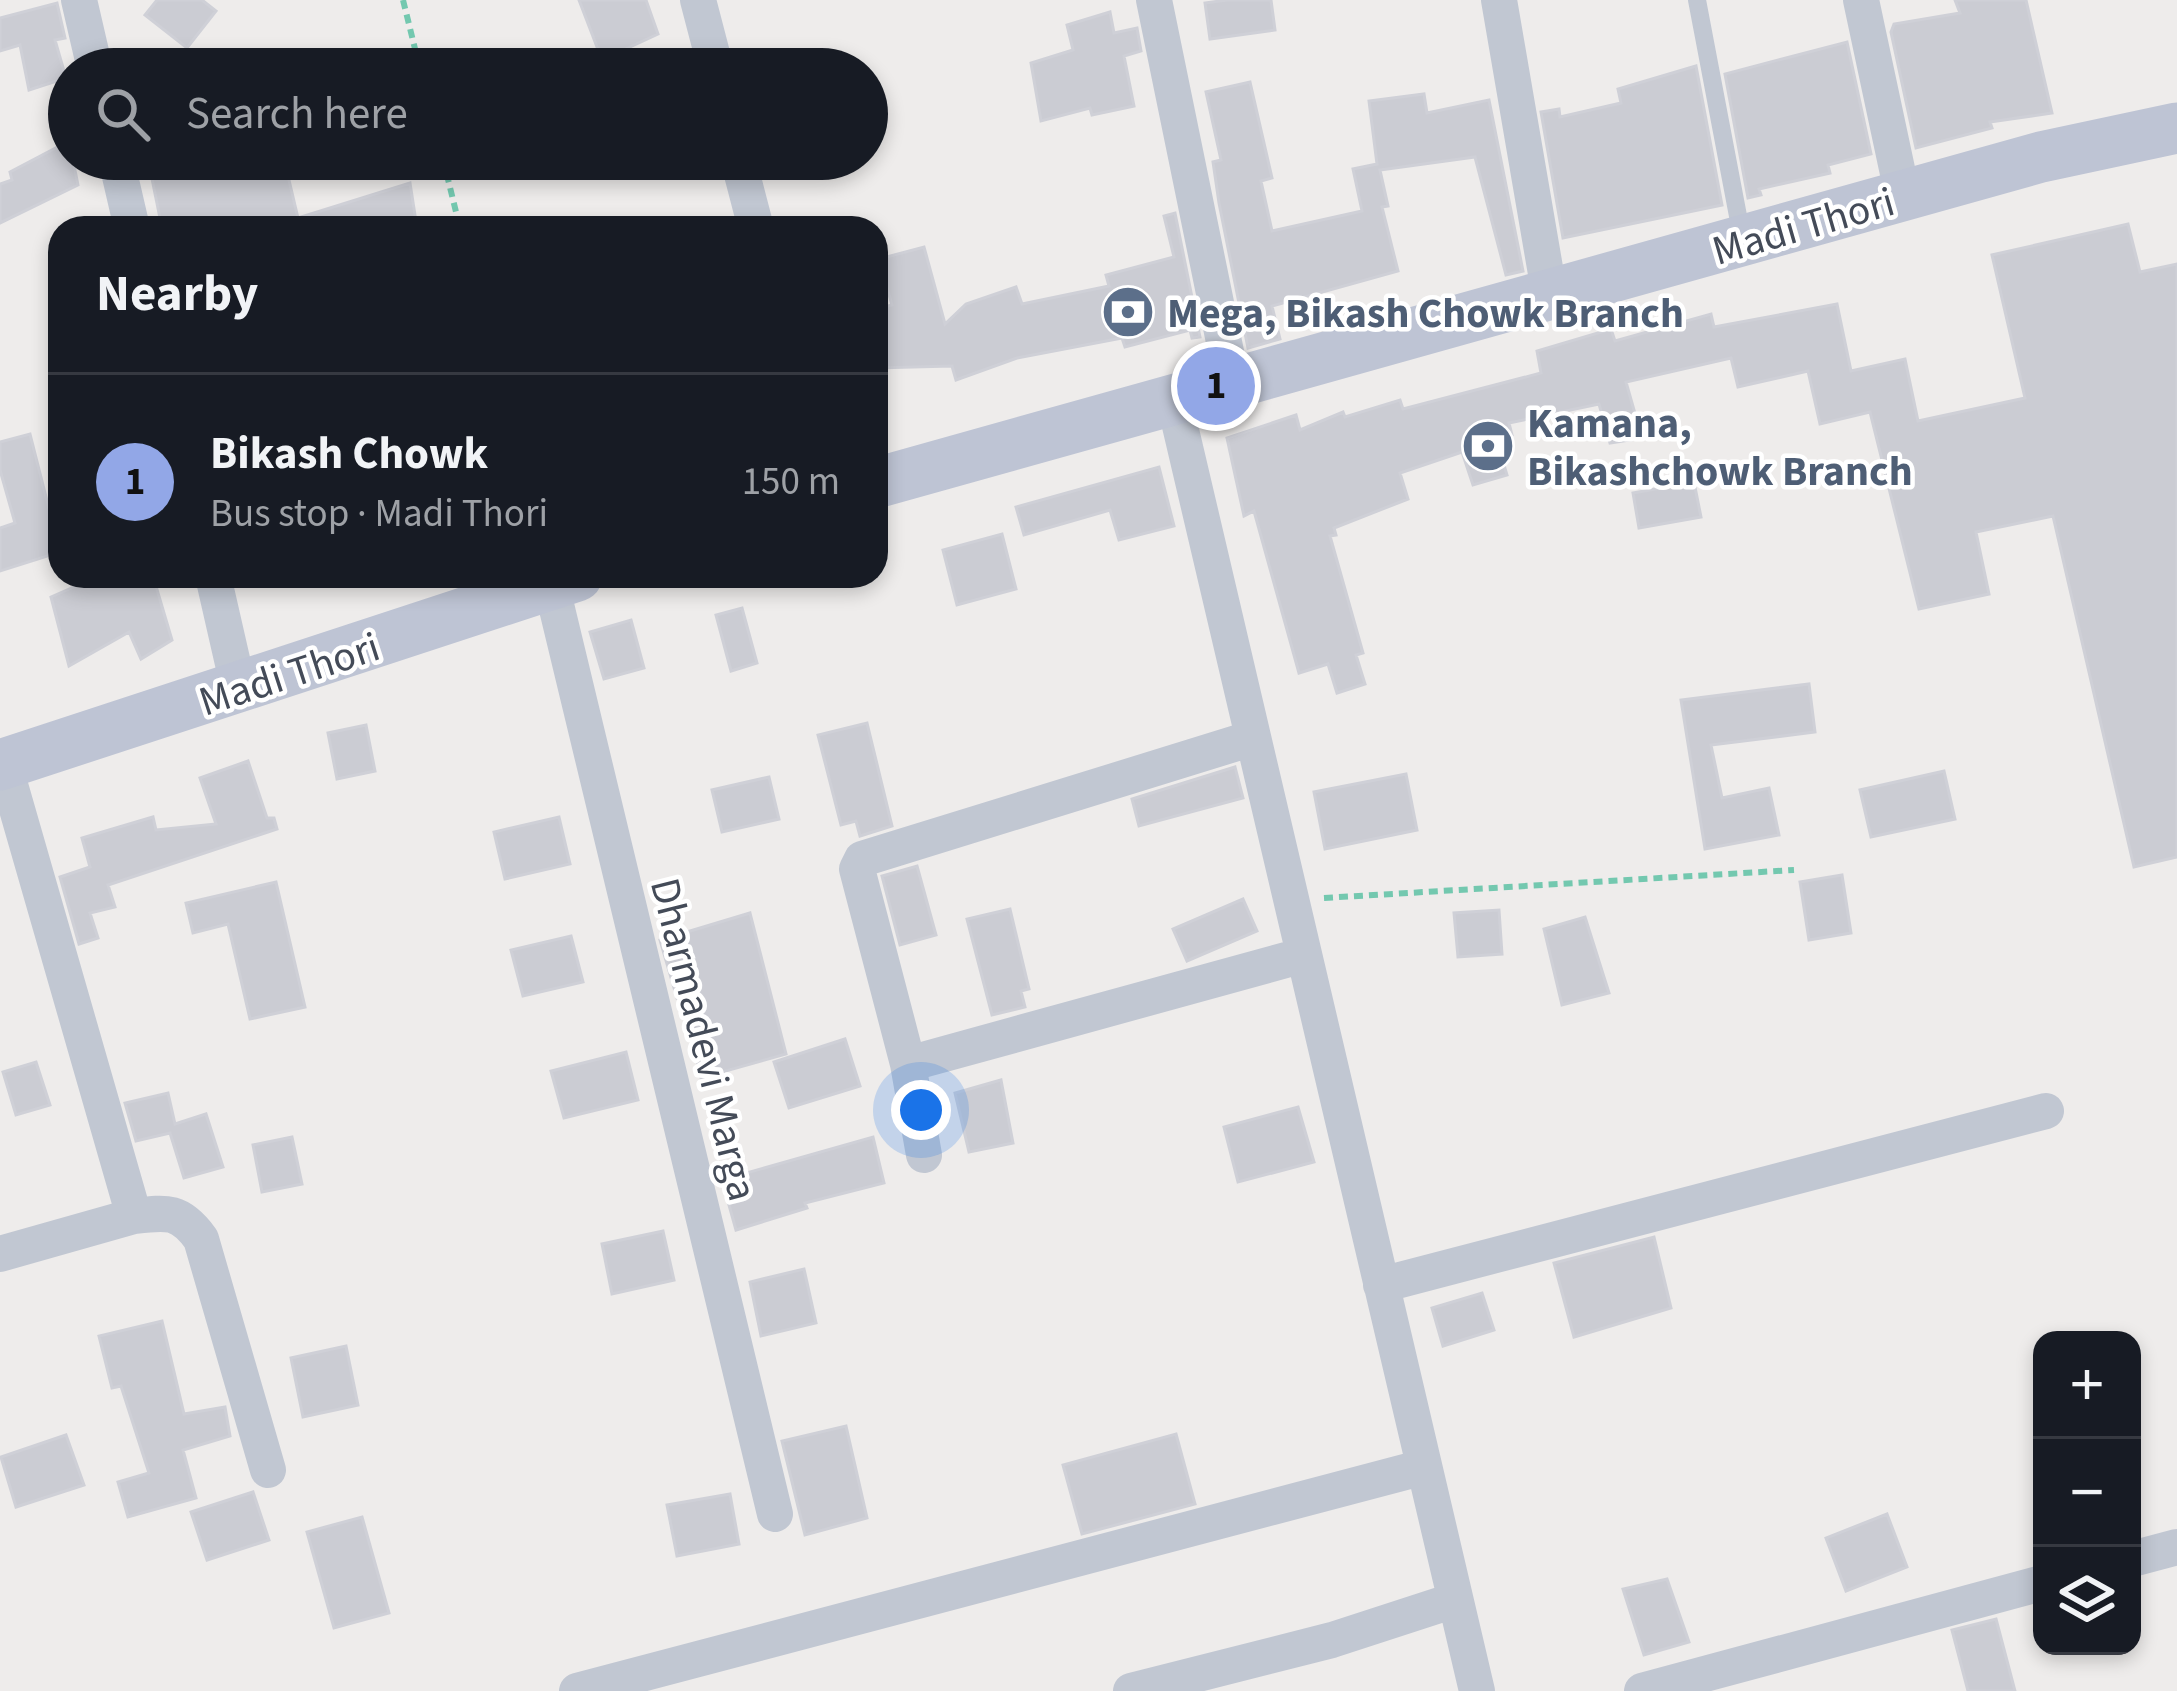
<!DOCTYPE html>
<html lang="en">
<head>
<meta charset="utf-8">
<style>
	body { margin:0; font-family:"Source Sans 3",sans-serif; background:#242831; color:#f1f3f6 }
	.controls { position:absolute; right:36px; bottom:36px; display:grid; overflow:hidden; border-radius:24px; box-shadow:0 6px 18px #0003 }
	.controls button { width:108px; height:108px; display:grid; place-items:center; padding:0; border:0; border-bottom:3px solid #363941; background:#171b24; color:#f1f3f6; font:60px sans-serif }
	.you { position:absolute; left:921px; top:1110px; width:42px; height:42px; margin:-30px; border:9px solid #fff; border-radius:50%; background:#1a73e8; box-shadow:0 0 0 18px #1a73e833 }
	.badge { display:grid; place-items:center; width:78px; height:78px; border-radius:50%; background:#92a7e7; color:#111; font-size:39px; font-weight:700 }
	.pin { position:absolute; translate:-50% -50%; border:6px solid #fff; box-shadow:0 3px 12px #0006 }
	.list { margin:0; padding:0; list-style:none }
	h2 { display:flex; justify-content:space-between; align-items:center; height:156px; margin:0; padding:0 48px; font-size:51px }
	h2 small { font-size:39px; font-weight:400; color:#9ea1a6 }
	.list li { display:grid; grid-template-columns:78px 1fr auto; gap:36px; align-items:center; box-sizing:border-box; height:216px; padding:0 48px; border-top:3px solid #363941 }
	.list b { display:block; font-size:45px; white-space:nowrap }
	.list p { margin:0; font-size:39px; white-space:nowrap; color:#9ea1a6 }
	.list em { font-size:39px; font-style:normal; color:#9ea1a6 }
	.icon { flex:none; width:66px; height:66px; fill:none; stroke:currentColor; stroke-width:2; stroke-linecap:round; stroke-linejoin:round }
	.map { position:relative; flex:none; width:2177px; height:1691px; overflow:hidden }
	.search { position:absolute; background:#171b24; box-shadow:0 6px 18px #0003; left:48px; top:48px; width:840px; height:132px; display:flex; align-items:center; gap:30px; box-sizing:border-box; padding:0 42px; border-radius:66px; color:#9ea1a6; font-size:45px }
	.panel { position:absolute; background:#171b24; box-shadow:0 6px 18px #0003; left:48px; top:216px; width:840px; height:372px; border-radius:36px }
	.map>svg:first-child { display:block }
	.building { fill:#cbccd3; stroke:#cfd0d7; stroke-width:3 }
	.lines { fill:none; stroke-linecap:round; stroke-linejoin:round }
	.path { stroke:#73c8af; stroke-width:6; stroke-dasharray:9 6; stroke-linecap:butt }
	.service { stroke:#c1c7d2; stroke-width:18 }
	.minor { stroke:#c1c7d2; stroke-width:36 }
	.secondary { stroke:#bec4d4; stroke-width:51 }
	.labels { text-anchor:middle; stroke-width:9; stroke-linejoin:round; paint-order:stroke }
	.street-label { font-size:42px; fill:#444b58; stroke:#fff }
	.service-label { font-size:42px; font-weight:bold; fill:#4e5e75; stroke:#fff; text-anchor:start }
</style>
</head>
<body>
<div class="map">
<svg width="2177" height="1691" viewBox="0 0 2177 1691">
	<rect width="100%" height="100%" fill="#eeeceb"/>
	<path class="building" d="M157 0H202L216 11 187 48 145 15Z
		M579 0H646L658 34 602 60Z
		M1227 0H1271L1275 30 1210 39 1205 3Z
		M1955 0H2026L2052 113 1990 122 1992 128 1916 148 1891 32 1894 24 1960 13Z
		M57 3 65 38 55 40 66 78 29 90 20 45 0 51V18Z
		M1110 12 1114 33 1137 28 1141 51 1124 56 1134 106 1092 115 1090 108 1041 121 1031 63 1073 50 1067 25Z
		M1847 42 1871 154 1828 165 1830 173 1759 189 1761 195 1748 198 1725 74Z
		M1696 66 1722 205 1563 238 1541 112 1559 109 1560 117 1621 103 1618 89Z
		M1250 82 1272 178 1261 181 1272 231 1362 211 1353 169 1377 164 1369 101 1424 94 1427 113 1489 100 1523 271 1506 275 1475 157 1380 170 1388 206 1382 207 1398 271 1272 306 1280 339 1248 348 1219 203 1213 162 1221 160 1206 92Z
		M69 141 78 185 0 223V184L12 180 10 172Z
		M148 159H284L298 218 410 183 417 228H287V224L162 228Z
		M1175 213 1200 337 1192 338 1190 330 1125 347 1122 338 1017 358 956 380 952 366 876 368V309L892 305 879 259 924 247 945 324 966 304 1016 287 1022 304 1109 286 1106 275 1174 257 1164 216Z
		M2128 224 2140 272 2177 264V857L2134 867 2053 516 1976 532 1989 594 1919 609 1870 412 1820 424 1808 371 1738 387 1731 358 1626 382 1642 438 1610 443 1599 404 1509 423 1512 435 1496 439 1507 475 1473 485 1462 452 1400 473 1408 499 1334 528 1336 535 1330 536 1363 653 1356 655 1365 684 1337 693 1328 664 1299 673 1254 511 1244 516 1227 438 1296 415 1300 430 1343 412 1345 417 1400 400 1403 409 1541 373 1537 351 1611 329 1615 341 1711 314 1714 327 1837 304 1851 371 1905 359 1918 421 2025 398 1992 255Z
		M30 434 60 552 0 571V528L15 523 0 470V442Z
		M1159 467 1174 526 1119 540 1110 510 1024 535 1016 507Z
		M1694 482 1701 517 1639 528 1633 493Z
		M1002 534 1016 589 957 605 943 550Z
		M99 576H153L172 640 141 659 129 632 69 666 51 597Z
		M742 608 757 663 731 671 716 615Z
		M631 620 644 668 604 679 590 632Z
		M1809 684 1815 732 1711 745 1722 798 1769 788 1779 835 1705 849 1681 700Z
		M867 723 892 826 860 836 856 821 841 825 818 735Z
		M366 725 375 771 337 779 328 733Z
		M248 761 267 818H274L277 829 108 885 115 907 90 913 98 938 79 944 60 877 90 867 82 838 153 817 156 830 216 824 200 778Z
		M1235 767 1243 798 1139 826 1132 799Z
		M1944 771 1955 819 1871 837 1860 790Z
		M1406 774 1417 830 1325 849 1314 792Z
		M769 777 779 819 722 832 712 790Z
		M559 817 570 864 505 879 494 832Z
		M917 866 936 935 900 945 882 876Z
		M1842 875 1851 933 1809 940 1800 882Z
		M276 882 305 1007 250 1019 228 924 193 933 186 903Z
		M1243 899 1257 931 1187 961 1173 929Z
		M1010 909 1029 989 1021 991 1025 1007 992 1015 967 919Z
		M1499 910 1502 954 1458 957 1454 913Z
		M750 913 786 1054 701 1078 683 997 677 998 660 940Z
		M1585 917 1609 993 1562 1005 1544 929Z
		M571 936 583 982 523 996 511 950Z
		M845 1039 860 1086 789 1108 774 1062Z
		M626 1052 638 1100 564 1118 551 1071Z
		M36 1062 50 1105 16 1115 3 1072Z
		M1001 1080 1013 1143 969 1152 955 1093Z
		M168 1093 175 1124 206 1114 223 1167 184 1178 170 1133 136 1141 125 1103Z
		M1298 1107 1314 1162 1238 1182 1224 1127Z
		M292 1137 302 1184 262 1192 253 1145Z
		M873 1137 884 1183 805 1203 807 1208 736 1230 722 1180Z
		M663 1231 674 1280 612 1294 602 1244Z
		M1654 1237 1671 1308 1574 1337 1554 1263Z
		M804 1269 816 1323 761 1336 750 1282Z
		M1482 1293 1494 1330 1443 1346 1432 1308Z
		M162 1321 184 1414 225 1407 230 1436 183 1450 196 1498 128 1517 118 1482 149 1473 121 1386 112 1388 99 1336Z
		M346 1346 358 1405 303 1417 291 1358Z
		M846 1426 867 1518 805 1535 782 1441Z
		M1176 1434 1195 1504 1082 1534 1063 1465Z
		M66 1435 84 1485 16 1507 1 1457Z
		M253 1492 269 1540 207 1560 191 1512Z
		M730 1494 739 1544 677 1556 667 1505Z
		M1887 1514 1907 1567 1846 1591 1826 1538Z
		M362 1517 389 1613 334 1628 307 1532Z
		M1667 1579 1689 1642 1644 1655 1623 1589Z
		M1996 1619 2015 1691H1968L1952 1630Z"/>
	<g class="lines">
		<path class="path" d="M403 0 420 69
			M443 159 460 228
			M1324 898 1794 870"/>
		<path class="service" d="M1697 0 1742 237"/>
		<path class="minor" d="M79 0 95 69
			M698 0 716 69
			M1154 0 1232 381
			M1499 0 1550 297
			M1861 0 1903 197
			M116 159 132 228
			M738 159 756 228
			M1173 396 1477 1691
			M213 576 239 690
			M551 584 775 1514
			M4 764 134 1216C167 1212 180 1210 201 1239L268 1470
			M908 1064 1304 955
			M924 1155 908 1064 857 869 862 859 1253 738
			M0 1254 134 1216
			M1381 1285 2046 1111
			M2132 1559 2177 1547
			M577 1691 1424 1467
			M1131 1691 1332 1640 1455 1600
			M1642 1691 2042 1583"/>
		<path class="secondary" d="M876 483 2041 157 2177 128
			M0 765 577 576"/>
	</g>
	<defs>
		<g id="bank-disc" transform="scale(2.7)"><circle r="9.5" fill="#5c6f8a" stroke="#fff"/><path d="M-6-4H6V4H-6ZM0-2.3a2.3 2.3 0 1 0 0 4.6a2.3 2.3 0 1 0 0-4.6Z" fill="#fff"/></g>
	</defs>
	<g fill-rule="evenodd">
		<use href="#bank-disc" x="1128" y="312"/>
		<use href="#bank-disc" x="1488" y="446"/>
	</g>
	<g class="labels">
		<g class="street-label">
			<text transform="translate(1803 225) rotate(-16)" y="15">Madi Thori</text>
			<text transform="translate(289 673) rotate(-18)" y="15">Madi Thori</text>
			<text transform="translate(705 1039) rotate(76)" y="15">Dharmadevi Marga</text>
		</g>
		<g class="service-label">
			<text x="1167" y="327">Mega, Bikash Chowk Branch</text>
			<text x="1527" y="437">Kamana,<tspan x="1527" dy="48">Bikashchowk Branch</tspan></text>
		</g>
	</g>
</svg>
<div class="controls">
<button>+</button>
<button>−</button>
<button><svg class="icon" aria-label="layers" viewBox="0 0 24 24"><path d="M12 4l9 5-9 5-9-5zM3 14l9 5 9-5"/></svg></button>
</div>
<div class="you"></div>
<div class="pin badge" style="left:1216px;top:386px">1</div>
<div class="search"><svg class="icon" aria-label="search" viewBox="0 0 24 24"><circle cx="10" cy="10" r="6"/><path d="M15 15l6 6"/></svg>Search here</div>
<section class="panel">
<h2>Nearby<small></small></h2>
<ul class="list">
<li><span class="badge">1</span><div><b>Bikash Chowk</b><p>Bus stop · Madi Thori</p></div><em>150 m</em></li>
</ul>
</section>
</div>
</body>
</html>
